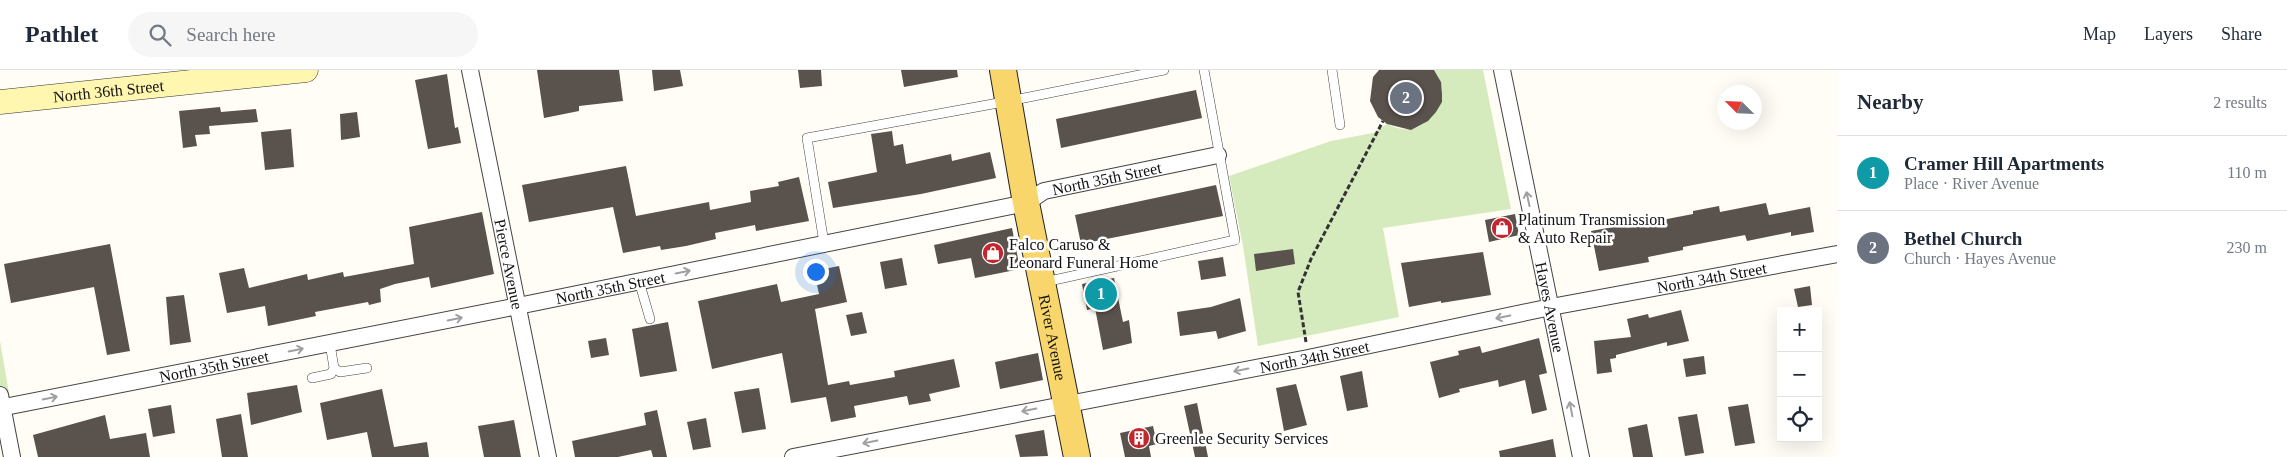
<!DOCTYPE html>
<html lang="en">
<head>
<meta charset="utf-8">
<style>
	body { margin:0; font-family:"Times New Roman",serif; background:#f6f6f7; color:#1f2937 }
	.controls { position:absolute; right:15px; bottom:15px; display:grid; overflow:hidden; border-radius:0px; box-shadow:0 5px 20px #0002 }
	.controls button { width:45px; height:45px; display:grid; place-items:center; padding:0; border:0; border-bottom:1px solid #e0e1e3; background:#fff; color:#1f2937; font:25px sans-serif }
	.compass { position:absolute; left:1717px; top:15px; width:45px; height:45px; border-radius:50%; background:#fff; box-shadow:0 5px 20px #0002; rotate:294deg }
	.you { position:absolute; left:815px; top:201px; width:18px; height:18px; margin:-12px; border:4px solid #fff; border-radius:50%; background:#1a73e8; box-shadow:0 0 0 8px #1a73e833 }
	.badge { display:grid; place-items:center; width:32px; height:32px; border-radius:50%; background:#ea580c; color:#fff; font-size:16px; font-weight:700 }
	.pin { position:absolute; translate:-50% -50%; border:2px solid #fff; box-shadow:0 1px 5px #0006 }
	.list { margin:0; padding:0; list-style:none }
	h2 { display:flex; justify-content:space-between; align-items:center; height:65px; margin:0; padding:0 20px; font-size:21px }
	h2 small { font-size:16px; font-weight:400; color:#747a83 }
	.list li { display:grid; grid-template-columns:32px 1fr auto; gap:15px; align-items:center; box-sizing:border-box; height:75px; padding:0 20px; border-top:1px solid #e0e1e3 }
	.list b { display:block; font-size:19px; white-space:nowrap }
	.list p { margin:0; font-size:16px; white-space:nowrap; color:#747a83 }
	.list em { font-size:16px; font-style:normal; color:#747a83 }
	.icon { flex:none; width:28px; height:28px; fill:none; stroke:currentColor; stroke-width:2; stroke-linecap:round; stroke-linejoin:round }
	.map { position:relative; flex:none; width:1837px; height:387px; overflow:hidden }
	header { display:flex; align-items:center; gap:30px; box-sizing:border-box; height:70px; padding:0 25px; background:#fff; border-bottom:1px solid #e0e1e3 }
	header strong { font-size:24px }
	nav { display:flex; gap:28px; margin-inline-start:auto; font-size:18px }
	.search { width:350px; height:45px; background:#f6f6f7; display:flex; align-items:center; gap:12px; box-sizing:border-box; padding:0 18px; border-radius:28px; color:#747a83; font-size:19px }
	main { display:flex }
	aside { flex:1; background:#fff }
	.map>svg:first-child { display:block }
	.green { fill:#d5ebbd }
	.building { fill:#5a524d }
	.lines { fill:none; stroke-linecap:round; stroke-linejoin:round }
	.lane-casing { stroke:#444; stroke-width:10 }
	.street-casing { stroke:#444; stroke-width:18 }
	.secondary-casing { stroke:#333; stroke-width:25 }
	.primary-casing { stroke:#222; stroke-width:28 }
	.path { stroke:#333; stroke-width:3; stroke-dasharray:5 2.5; stroke-linecap:butt }
	.lane { stroke:#fff; stroke-width:9 }
	.street { stroke:#fff; stroke-width:16 }
	.secondary { stroke:#fff6b0; stroke-width:24 }
	.primary { stroke:#f9d66b; stroke-width:26 }
	.oneway { stroke:#a0a0a0 }
	.labels { text-anchor:middle; stroke-width:5; stroke-linejoin:round; paint-order:stroke }
	.street-label { font-size:16px; fill:#111; stroke:#fff }
	.poi-label { font-size:16px; fill:#111; stroke:#fff; text-anchor:start }
</style>
</head>
<body>
<header>
<strong>Pathlet</strong>
<div class="search"><svg class="icon" aria-label="search" viewBox="0 0 24 24"><circle cx="10" cy="10" r="6"/><path d="M15 15l6 6"/></svg>Search here</div>
<nav><a>Map</a><a>Layers</a><a>Share</a></nav>
</header>
<main>
<div class="map">
<svg width="1837" height="387" viewBox="0 0 1837 387">
	<rect width="100%" height="100%" fill="#fffdf5"/>
	<path class="green" d="M1434 0H1483L1511 139 1383 158 1399 247 1258 276 1243 176 1229 106 1331 71 1373 63 1387 54C1393 57 1402 60 1409 59 1414 59 1419 56 1423 54 1442 42 1448 18 1434 0Z
		M0 271 10 329 0 331Z"/>
	<path class="building" d="M537 0H619L623 31 579 36V41L544 48Z
		M652 0H680L683 16 654 21Z
		M798 0H821L822 16 800 18Z
		M901 0H957L958 7 904 17Z
		M1379 0H1434L1441 12 1442 24V32L1436 42 1428 51 1411 60 1387 54 1378 47 1370 31 1373 7Z
		M447 4 455 58 458 57 461 73 428 79 415 10Z
		M1196 20 1202 48 1061 78 1056 49Z
		M220 37 221 42 256 39 258 52 209 56 210 64 195 65 197 76 183 78 179 41Z
		M357 42 360 67 341 70 340 44Z
		M291 59 294 97 265 100 261 62Z
		M892 61 894 76 903 74 906 94 951 84 952 91 990 82 996 108 921 124 833 138 828 112 877 102 871 64Z
		M626 96 636 146 709 132 710 140 751 132 750 121 779 116 778 112 799 107 809 151 756 161 755 155 715 163 716 169 686 176 661 180 660 176 623 183 613 137 529 152 522 115Z
		M1216 115 1223 146 1081 174 1075 145Z
		M1766 133 1769 145 1810 137 1814 162 1791 166V162L1747 171 1745 165 1683 177V180L1648 187 1649 192 1599 201 1591 161 1641 152V154L1693 144V141L1719 136 1720 142Z
		M482 142 494 204 431 218 429 207 395 214 380 219 381 232 369 235 368 232 315 242 316 246 268 256 265 236 227 243 219 203 244 198 249 218 307 204 308 210 343 202 344 207 414 194 409 157Z
		M1515 144 1519 165 1489 172 1485 150Z
		M1012 158 1020 199 975 208 971 188 938 194 934 175Z
		M110 174 130 281 107 285 94 217 11 233 4 194Z
		M1293 179 1295 194 1256 201 1254 184Z
		M1483 182 1491 225 1441 233V231L1409 237 1401 193Z
		M1223 187 1226 206 1201 210 1198 191Z
		M902 188 907 215 885 219 880 192Z
		M839 196 847 232 815 239 828 315 849 311 850 315 895 307 894 301 954 289 960 317 929 324 931 331 909 335 907 326 854 336 856 347 831 352 826 327 791 333 782 283 712 299 698 231 777 214 781 232 819 224 814 201Z
		M1114 208 1123 252 1129 250 1132 273 1103 280 1095 238 1087 240 1082 214Z
		M1810 216 1812 235 1798 237 1794 219Z
		M184 225 191 272 170 275 166 227Z
		M1240 228 1246 261 1218 269 1216 261 1180 266 1177 242 1211 237Z
		M1681 240 1689 271 1667 276V272L1616 285V288L1610 289 1612 302 1597 304 1594 271 1631 267 1627 249 1648 244 1649 248Z
		M862 242 867 263 851 266 846 245Z
		M668 252 677 301 640 307 632 259Z
		M606 268 609 285 591 288 588 271Z
		M1539 268 1547 303 1539 305 1547 340 1532 344 1525 310 1499 317 1498 310 1459 319 1460 322 1439 328 1430 292 1459 285 1458 281 1480 276 1482 283Z
		M1038 283 1043 310 1000 319 995 292Z
		M1704 286 1706 304 1686 307 1683 289Z
		M1362 301 1368 337 1347 341 1340 306Z
		M1296 314 1307 355 1284 361 1276 318Z
		M297 315 302 342 251 355 247 323Z
		M759 318 766 359 742 363 734 322Z
		M382 319 394 377 427 372 429 387H372L367 362 327 370 320 333Z
		M1197 333 1208 387H1195L1184 336Z
		M1748 334 1755 373 1735 376 1728 337Z
		M171 335 175 363 153 367 148 339Z
		M657 340 667 387H653L651 380 618 387H575L572 371 646 355 644 343Z
		M241 344 248 387H222L216 349Z
		M1697 344 1704 383 1685 386 1678 347Z
		M105 345 110 369 146 363 150 387H38L33 365Z
		M706 348 711 377 693 380 687 352Z
		M514 350 521 387H484L478 356Z
		M1647 354 1653 387H1633L1628 358Z
		M1153 356 1157 374 1149 376 1151 387H1125L1120 363Z
		M1044 360 1048 386 1020 387 1015 365Z
		M1553 369 1556 387H1500L1499 381Z"/>
	<g class="lines">
		<g class="lane-casing">
			<path id="lane" d="M1332 0 1340 55
				M824 173 807 68 1009 31 1164 0
				M639 211 650 249
				M1045 212 1235 170 1204 0
				M330 274 334 298 340 302 367 298
				M312 308 331 304 334 298"/>
		</g>
		<g class="street-casing">
			<g id="street">
				<path id="s1" d="M470 0 548 387"/>
				<path id="s2" d="M1502 0 1581 387"/>
				<path d="M0 325 12 387"/>
				<path id="s3" d="M0 338 518 236 1026 133 1044 121 1218 85"/>
				<path id="s4" d="M793 387 1308 288 1551 237 1837 184"/>
			</g>
		</g>
		<g class="secondary-casing">
			<g id="secondary">
				<path id="s5" d="M0 32 306 0"/>
			</g>
		</g>
		<g class="primary-casing">
			<g id="primary">
				<path id="s6" d="M1003 0 1026 133 1077 387"/>
			</g>
		</g>
		<path class="path" d="M1306 272 1298 222 1311 189 1383 51"/>
		<use href="#lane" class="lane"/>
		<use href="#street" class="street"/>
		<use href="#secondary" class="secondary"/>
		<use href="#primary" class="primary"/>
	</g>
	<defs><path id="oneway-shaft" d="M-6 0H5M1.5-3L5.5 0L1.5 3" fill="none" stroke-width="1.6" stroke-linecap="round" stroke-linejoin="round" transform="scale(1.25)"/></defs>
	<g class="oneway">
		<use href="#oneway-shaft" transform="translate(1528 129) rotate(-102)"/>
		<use href="#oneway-shaft" transform="translate(683 202) rotate(-12)"/>
		<use href="#oneway-shaft" transform="translate(1503 247) rotate(168)"/>
		<use href="#oneway-shaft" transform="translate(455 249) rotate(-11)"/>
		<use href="#oneway-shaft" transform="translate(296 280) rotate(-11)"/>
		<use href="#oneway-shaft" transform="translate(1241 300) rotate(169)"/>
		<use href="#oneway-shaft" transform="translate(50 328) rotate(-11)"/>
		<use href="#oneway-shaft" transform="translate(1571 339) rotate(-101)"/>
		<use href="#oneway-shaft" transform="translate(1029 340) rotate(169)"/>
		<use href="#oneway-shaft" transform="translate(870 372) rotate(169)"/>
	</g>
	<defs>
		<g id="shop-disc" transform="scale(1.125)"><circle r="9.5" fill="#c4262e" stroke="#fff"/><path d="M-5-2.5h2.3a2.7 3.5 0 0 1 5.4 0H5L5.5 6h-11ZM-1.5-2.5h3a1.5 2.3 0 0 0-3 0Z" fill="#fff"/></g>
		<g id="building-disc" transform="scale(1.125)"><circle r="9.5" fill="#c4262e" stroke="#fff"/><path d="M-4-6H4V6H1V3H-1V6H-4ZM-2.5-4.3h1.7v1.8h-1.7ZM.8-4.3h1.7v1.8H.8ZM-2.5-1h1.7V.8h-1.7ZM.8-1h1.7V.8H.8Z" fill="#fff"/></g>
	</defs>
	<g fill-rule="evenodd">
		<use href="#shop-disc" x="1502" y="158"/>
		<use href="#shop-disc" x="993" y="183"/>
		<use href="#building-disc" x="1139" y="368"/>
	</g>
	<g class="labels">
		<g class="street-label">
			<text dy="6" stroke="none"><textPath href="#s5" startOffset="109">North 36th Street</textPath></text>
			<text dy="6" stroke="none"><textPath href="#s3" startOffset="1132">North 35th Street</textPath></text>
			<text dy="6" stroke="none"><textPath href="#s1" startOffset="198">Pierce Avenue</textPath></text>
			<text dy="6" stroke="none"><textPath href="#s4" startOffset="936">North 34th Street</textPath></text>
			<text dy="6" stroke="none"><textPath href="#s3" startOffset="622">North 35th Street</textPath></text>
			<text dy="6" stroke="none"><textPath href="#s2" startOffset="242">Hayes Avenue</textPath></text>
			<text dy="6" stroke="none"><textPath href="#s6" startOffset="272">River Avenue</textPath></text>
			<text dy="6" stroke="none"><textPath href="#s4" startOffset="531">North 34th Street</textPath></text>
			<text dy="6" stroke="none"><textPath href="#s3" startOffset="218">North 35th Street</textPath></text>
		</g>
		<g class="poi-label">
			<text x="1518" y="155">Platinum Transmission<tspan x="1518" dy="18">&amp; Auto Repair</tspan></text>
			<text x="1009" y="180">Falco Caruso &amp;<tspan x="1009" dy="18">Leonard Funeral Home</tspan></text>
			<text x="1155" y="374">Greenlee Security Services</text>
		</g>
	</g>
</svg>
<div class="controls">
<button>+</button>
<button>−</button>
<button><svg class="icon" aria-label="locate" viewBox="0 0 24 24"><circle cx="12" cy="12" r="6"/><path d="M12 2v4M12 18v4M2 12h4M18 12h4"/></svg></button>
</div>
<svg class="compass" viewBox="-18 -18 36 36"><path d="M0-13l5 13h-10z" fill="#e53935"/><path d="M0 13l5-13h-10z" fill="#747a83"/></svg>
<div class="you"></div>
<div class="pin badge" style="left:1101px;top:224px;background:#0f9aa8">1</div>
<div class="pin badge" style="left:1406px;top:28px;background:#6b7280">2</div>
</div>
<aside>
<h2>Nearby<small>2 results</small></h2>
<ul class="list">
<li><span class="badge" style="background:#0f9aa8">1</span><div><b>Cramer Hill Apartments</b><p>Place · River Avenue</p></div><em>110 m</em></li>
<li><span class="badge" style="background:#6b7280">2</span><div><b>Bethel Church</b><p>Church · Hayes Avenue</p></div><em>230 m</em></li>
</ul>
</aside>
</main>
</body>
</html>
